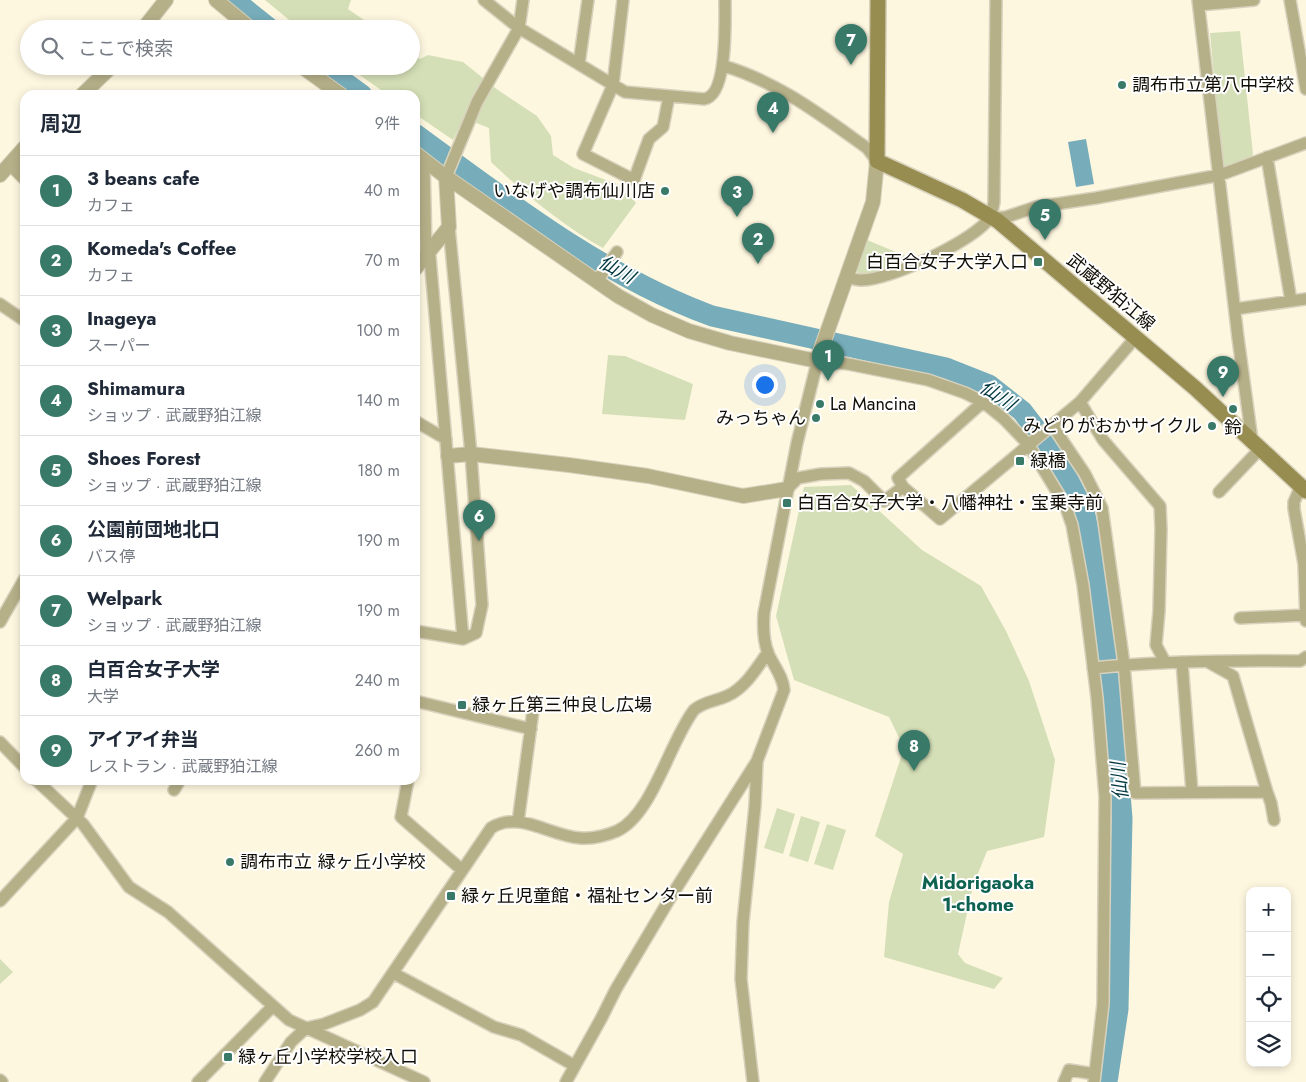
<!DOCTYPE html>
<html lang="ja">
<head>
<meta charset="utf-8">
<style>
	body { margin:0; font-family:Jost,"Noto Sans JP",sans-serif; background:#f2f2f3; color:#1f2937 }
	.controls { position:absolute; right:15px; bottom:15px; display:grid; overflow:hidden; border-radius:10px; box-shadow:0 2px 8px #0003 }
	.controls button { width:45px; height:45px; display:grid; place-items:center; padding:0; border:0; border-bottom:1px solid #e0e1e3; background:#fff; color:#1f2937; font:25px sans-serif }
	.you { position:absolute; left:764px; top:384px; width:18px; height:18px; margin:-12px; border:4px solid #fff; border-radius:50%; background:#1a73e8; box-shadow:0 0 0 8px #1a73e833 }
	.badge { display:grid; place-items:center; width:32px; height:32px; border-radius:50%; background:#387968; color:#fff; font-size:16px; font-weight:700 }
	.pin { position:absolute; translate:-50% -41px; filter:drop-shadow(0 1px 2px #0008) }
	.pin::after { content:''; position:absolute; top:26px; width:18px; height:15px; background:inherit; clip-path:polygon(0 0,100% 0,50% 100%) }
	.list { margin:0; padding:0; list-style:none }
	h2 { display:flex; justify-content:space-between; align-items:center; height:65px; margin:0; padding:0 20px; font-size:21px }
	h2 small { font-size:16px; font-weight:400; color:#747a83 }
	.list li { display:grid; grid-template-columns:32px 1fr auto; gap:15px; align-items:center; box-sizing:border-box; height:70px; padding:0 20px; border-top:1px solid #e0e1e3 }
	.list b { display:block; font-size:19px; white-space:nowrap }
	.list p { margin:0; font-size:16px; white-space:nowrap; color:#747a83 }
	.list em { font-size:16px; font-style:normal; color:#747a83 }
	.icon { flex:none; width:28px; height:28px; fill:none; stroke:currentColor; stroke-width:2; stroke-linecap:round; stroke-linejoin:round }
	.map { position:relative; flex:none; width:1306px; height:1082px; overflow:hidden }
	.search { position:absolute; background:#fff; box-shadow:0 2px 8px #0003; left:20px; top:20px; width:400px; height:55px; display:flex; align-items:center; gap:12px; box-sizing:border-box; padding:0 18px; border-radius:28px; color:#747a83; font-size:19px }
	.panel { position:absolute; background:#fff; box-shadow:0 2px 8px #0003; left:20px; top:90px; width:400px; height:695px; border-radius:15px }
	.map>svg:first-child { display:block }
	.green { fill:#d4dfb7 }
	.water { fill:#77adba }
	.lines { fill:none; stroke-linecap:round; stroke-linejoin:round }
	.river { stroke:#77adba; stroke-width:21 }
	.minor-casing { stroke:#d8d2bd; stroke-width:14 }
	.tertiary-casing { stroke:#d8d2bd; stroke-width:16 }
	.secondary-casing { stroke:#d8d2bd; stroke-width:18 }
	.minor { stroke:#b6b089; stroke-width:11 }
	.tertiary { stroke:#b6b089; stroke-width:14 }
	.secondary { stroke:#978d51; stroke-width:15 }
	.poi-dot { fill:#387968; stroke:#fff; stroke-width:2 }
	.labels { text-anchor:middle; stroke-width:4; stroke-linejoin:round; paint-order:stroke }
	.poi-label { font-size:18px; fill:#110e05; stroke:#fff; text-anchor:start }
	.street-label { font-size:18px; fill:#110e05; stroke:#fff }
	.water-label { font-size:19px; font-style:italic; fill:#033842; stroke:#fff }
	.neighbourhood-label { font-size:19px; font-weight:bold; fill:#0d6250; stroke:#fff }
</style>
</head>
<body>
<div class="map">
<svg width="1306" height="1082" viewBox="0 0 1306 1082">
	<rect width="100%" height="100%" fill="#fef7e0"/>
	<path class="green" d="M265 0H351L348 9 377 29H300Z
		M1240 31 1253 154 1250 159 1223 171 1210 33Z
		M411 53 420 59 428 55 463 62 498 90 537 116 551 136 553 155 574 168 622 186 636 203 603 248C562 225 525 194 491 162L489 128 464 118 453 140 415 114V95H388L347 66H411Z
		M867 240 913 259 892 268 860 275 855 269Z
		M608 355 625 356 693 384 685 420 602 414Z
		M851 485 922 550 981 586 1006 631 1029 681 1055 760 1044 837 987 851 973 886 958 954 965 963 1003 978 994 989 884 957 889 902 903 854 875 836 904 748 889 717 794 680 776 616 804 487Z
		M777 808 795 814 783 854 764 848Z
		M801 816 820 822 808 862 789 856Z
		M827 824 846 830 833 870 814 864Z
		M0 959 13 972 0 984Z"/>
	<path class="water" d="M1086 139 1094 184 1076 187 1068 142Z"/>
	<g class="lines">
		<path class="river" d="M234 0 270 29
			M322 66 362 95
			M415 134C508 202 603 276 712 316L946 368 989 385 1022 411 1055 454 1084 511 1095 560 1111 682 1122 818 1118 1009 1107 1082"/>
		<g class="minor-casing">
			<path id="minor" d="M484 0 519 28 625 92 704 99C728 96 725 19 725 0
				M623 0 613 85 583 154 634 180 649 139 663 127 669 96
				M1198 0 1238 338 1252 440
				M1290 0 1306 89
				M1199 5 1254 0
				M579 64 588 0
				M724 66C778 82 822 116 867 148L877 161
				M1267 157 1291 301
				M424 160 426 254 430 257 463 639
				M446 177 477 102 519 28 523 0
				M994 218 1006 217 1036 207 1096 198 1220 175 1306 143
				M846 277C851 278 856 280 861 280 888 281 977 240 990 217 992 213 993 207 994 202L996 0
				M597 281 617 252
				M0 304 25 321
				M1235 309 1306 299
				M817 361H827L848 364 928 380 965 393 983 402 1004 419 1028 444 1065 505 1072 525 1083 585 1097 698 1105 797 1103 1004 1094 1082
				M1080 402 1103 440 1160 506 1161 529 1159 611 1156 645 1165 662
				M415 421 446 439
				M1052 425 1085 474 1102 508 1124 664 1135 793 1267 792
				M1301 486 1294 502V509L1304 564 1306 621
				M903 487 898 478 983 402
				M787 489 798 478 821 474 849 473 864 481 884 501 903 487 940 519 1080 402 1136 337
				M1219 492 1261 448
				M1240 618 1306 615
				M0 622 25 578
				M415 631 463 639 476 633 482 605 471 454 449 227
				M1182 662 1192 792
				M1208 662 1233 676 1267 792 1271 803 1274 820
				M1093 668C1162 661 1230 660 1300 661L1306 657
				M415 701 531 729
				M0 742 25 768
				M36 780 83 824 129 887 168 912 289 1020 424 1082
				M408 780 401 817 462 870
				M174 790 180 780
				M518 822 533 711
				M0 901 77 818 92 780
				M393 973 494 1027 521 1035 575 1066
				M0 1080 2 1082
				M198 1082 273 1006
				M265 1082 291 1042 306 1028 324 1024 360 1010 373 1002 491 828C519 810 550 836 580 838 593 839 605 836 617 831 652 815 670 741 694 710 703 702 716 701 727 696 745 688 757 668 768 652
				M566 1082 602 1017 616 989 672 895 757 761
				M753 1082 741 979 743 922 755 806 757 761 784 690C783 676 773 665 768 653 763 640 763 626 764 613L797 443 819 355
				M1064 1082 1069 1070 1095 1074"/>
		</g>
		<g class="tertiary-casing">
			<path id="tertiary" d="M216 0 251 29
				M143 29 166 0
				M301 66 341 95
				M82 95 112 66
				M415 153 442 174 618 296 652 315 689 331 730 343 817 361
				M11 164 25 178
				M0 175 25 147
				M415 269 449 227 446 177
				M819 355 873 202 877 161
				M448 456 471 454 569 465 648 476 743 496 787 489"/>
		</g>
		<g class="secondary-casing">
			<path id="secondary" d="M878 0 877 161 962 200 998 221 1195 388 1306 491"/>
		</g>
		<use href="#minor" class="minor"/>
		<use href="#tertiary" class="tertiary"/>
		<use href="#secondary" class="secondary"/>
	</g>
	<g class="poi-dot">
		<circle cx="1122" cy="85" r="5"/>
		<circle cx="665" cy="191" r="5"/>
		<rect x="1033" y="257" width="10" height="10" rx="2.5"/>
		<circle cx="820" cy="404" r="5"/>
		<circle cx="1233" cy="409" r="5"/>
		<circle cx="816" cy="418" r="5"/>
		<circle cx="1212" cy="426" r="5"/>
		<rect x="1015" y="456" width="10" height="10" rx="2.5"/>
		<rect x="782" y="498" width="10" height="10" rx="2.5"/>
		<rect x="457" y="700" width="10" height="10" rx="2.5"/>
		<circle cx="230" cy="862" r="5"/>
		<rect x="446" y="891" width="10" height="10" rx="2.5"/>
		<rect x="223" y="1052" width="10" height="10" rx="2.5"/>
	</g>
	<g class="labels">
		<g class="poi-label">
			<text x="1132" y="91">調布市立第八中学校</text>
			<text x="655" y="197" text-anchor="end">いなげや調布仙川店</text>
			<text x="1028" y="268" text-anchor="end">白百合女子大学入口</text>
			<text x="830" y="410">La Mancina</text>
			<text x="806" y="424" text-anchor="end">みっちゃん</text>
			<text x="1202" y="432" text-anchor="end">みどりがおかサイクル</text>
			<text x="1233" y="434" text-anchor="middle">鈴</text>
			<text x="1030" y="467">緑橋</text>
			<text x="797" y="509">白百合女子大学・八幡神社・宝乗寺前</text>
			<text x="472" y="711">緑ヶ丘第三仲良し広場</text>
			<text x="240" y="868">調布市立 緑ヶ丘小学校</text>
			<text x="461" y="902">緑ヶ丘児童館・福祉センター前</text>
			<text x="238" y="1063">緑ヶ丘小学校学校入口</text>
		</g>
		<g class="street-label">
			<text transform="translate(1111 292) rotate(40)" y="6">武蔵野狛江線</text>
		</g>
		<g class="water-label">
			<text transform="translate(617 269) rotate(29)" y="7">仙川</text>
			<text transform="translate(998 395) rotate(33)" y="7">仙川</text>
			<text transform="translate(1119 781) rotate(-95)" y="7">仙川</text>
		</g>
		<g class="neighbourhood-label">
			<text x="978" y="889">Midorigaoka<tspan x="978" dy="22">1-chome</tspan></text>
		</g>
	</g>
</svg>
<div class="controls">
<button>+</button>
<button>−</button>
<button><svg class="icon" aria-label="locate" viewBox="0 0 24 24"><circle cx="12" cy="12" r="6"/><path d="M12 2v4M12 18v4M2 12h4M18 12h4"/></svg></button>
<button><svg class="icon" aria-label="layers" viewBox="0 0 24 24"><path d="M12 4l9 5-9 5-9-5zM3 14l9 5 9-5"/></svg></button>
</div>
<div class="you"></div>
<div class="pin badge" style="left:828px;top:381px">1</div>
<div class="pin badge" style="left:758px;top:264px">2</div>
<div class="pin badge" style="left:737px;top:217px">3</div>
<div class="pin badge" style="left:773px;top:133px">4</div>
<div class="pin badge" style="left:1045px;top:240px">5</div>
<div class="pin badge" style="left:479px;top:541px">6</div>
<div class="pin badge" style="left:851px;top:65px">7</div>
<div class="pin badge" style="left:914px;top:771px">8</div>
<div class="pin badge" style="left:1223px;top:397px">9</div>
<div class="search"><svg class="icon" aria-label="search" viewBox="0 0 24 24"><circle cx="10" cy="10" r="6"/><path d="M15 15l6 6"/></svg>ここで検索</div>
<section class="panel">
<h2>周辺<small>9件</small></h2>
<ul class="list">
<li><span class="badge">1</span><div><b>3 beans cafe</b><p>カフェ</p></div><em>40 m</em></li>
<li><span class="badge">2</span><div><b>Komeda's Coffee</b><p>カフェ</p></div><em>70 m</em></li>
<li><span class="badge">3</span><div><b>Inageya</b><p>スーパー</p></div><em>100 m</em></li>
<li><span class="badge">4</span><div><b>Shimamura</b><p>ショップ · 武蔵野狛江線</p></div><em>140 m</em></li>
<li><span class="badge">5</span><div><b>Shoes Forest</b><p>ショップ · 武蔵野狛江線</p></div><em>180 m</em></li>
<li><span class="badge">6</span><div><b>公園前団地北口</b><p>バス停</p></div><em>190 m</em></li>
<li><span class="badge">7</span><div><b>Welpark</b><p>ショップ · 武蔵野狛江線</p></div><em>190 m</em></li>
<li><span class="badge">8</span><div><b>白百合女子大学</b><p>大学</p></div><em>240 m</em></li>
<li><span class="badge">9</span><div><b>アイアイ弁当</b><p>レストラン · 武蔵野狛江線</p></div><em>260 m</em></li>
</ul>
</section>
</div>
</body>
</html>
